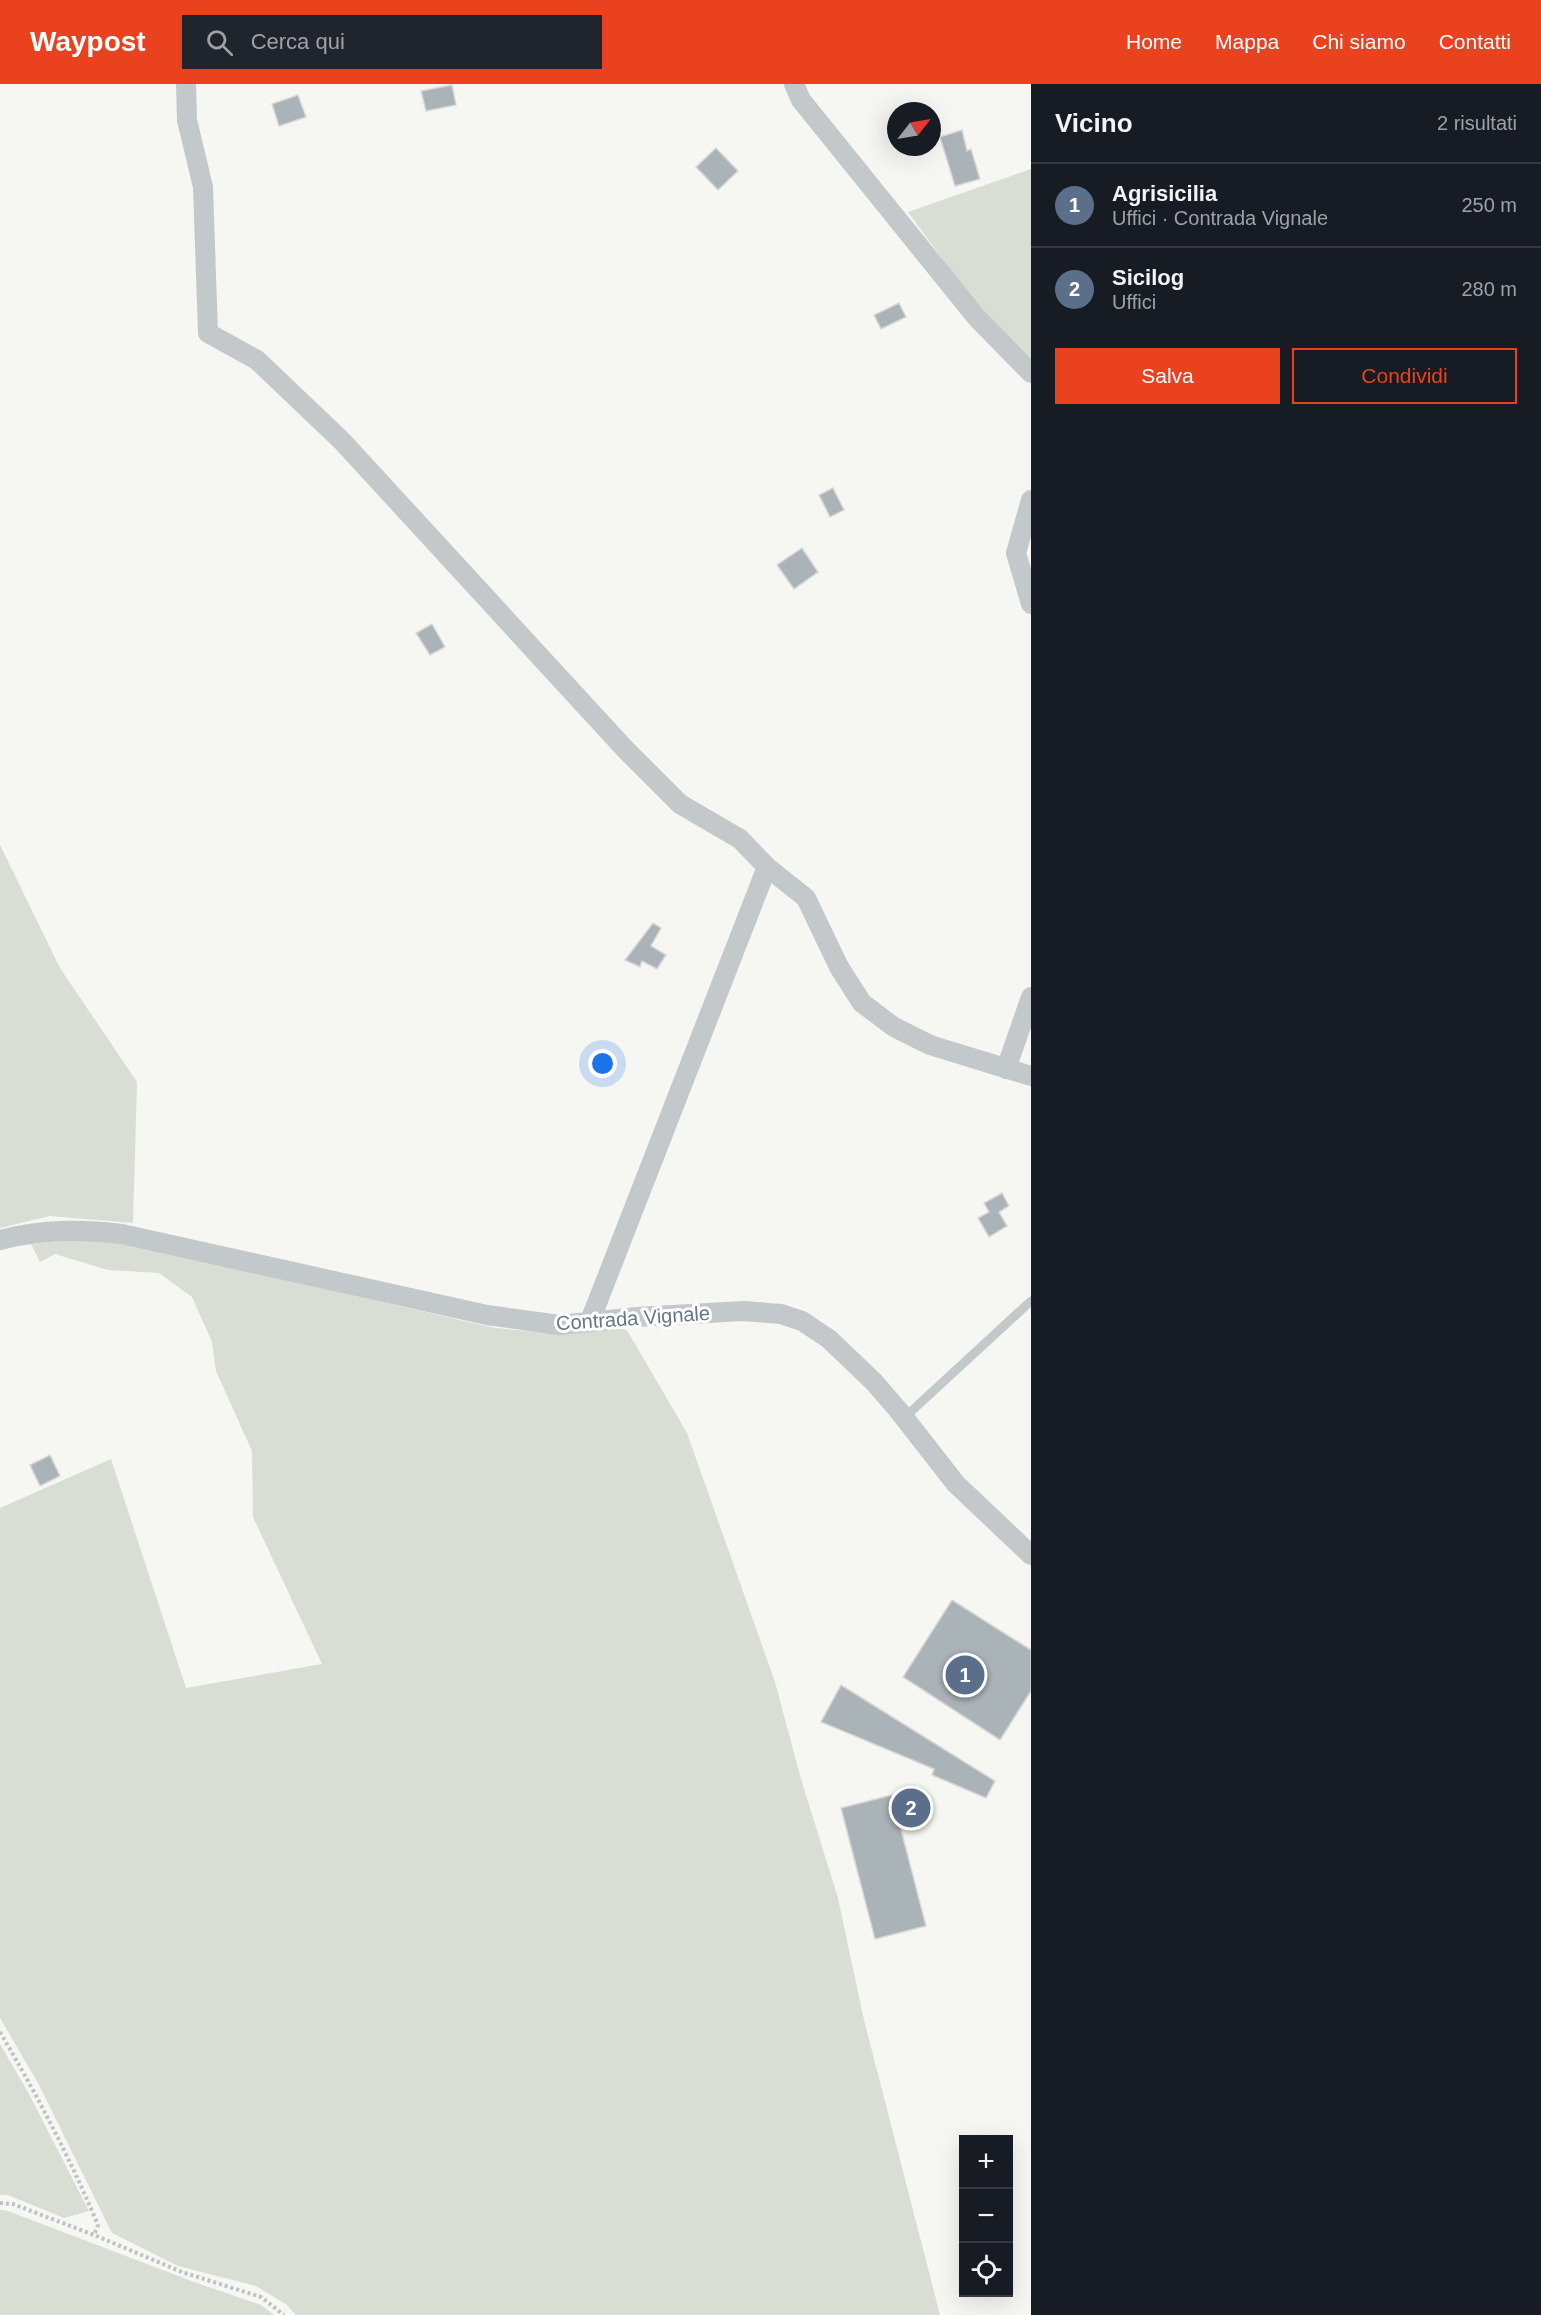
<!DOCTYPE html>
<html lang="it">
<head>
<meta charset="utf-8">
<style>
	body { margin:0; font-family:Helvetica,sans-serif; background:#20242c; color:#f1f3f6 }
	.controls { position:absolute; right:18px; bottom:18px; display:grid; overflow:hidden; border-radius:0px; box-shadow:0 6px 24px #0002 }
	.controls button { width:54px; height:54px; display:grid; place-items:center; padding:0; border:0; border-bottom:2px solid #363941; background:#171b24; color:#f1f3f6; font:30px sans-serif }
	.compass { position:absolute; left:887px; top:18px; width:54px; height:54px; border-radius:50%; background:#171b24; box-shadow:0 6px 24px #0002; rotate:59deg }
	.you { position:absolute; left:603px; top:980px; width:21px; height:21px; margin:-15px; border:4px solid #fff; border-radius:50%; background:#1a73e8; box-shadow:0 0 0 9px #1a73e833 }
	.badge { display:grid; place-items:center; width:39px; height:39px; border-radius:50%; background:#ea411f; color:#fff; font-size:20px; font-weight:700 }
	.pin { position:absolute; translate:-50% -50%; border:3px solid #fff; box-shadow:0 2px 6px #0006 }
	.list { margin:0; padding:0; list-style:none }
	h2 { display:flex; justify-content:space-between; align-items:center; height:78px; margin:0; padding:0 24px; font-size:26px }
	h2 small { font-size:20px; font-weight:400; color:#9ea1a6 }
	.list li { display:grid; grid-template-columns:39px 1fr auto; gap:18px; align-items:center; box-sizing:border-box; height:84px; padding:0 24px; border-top:2px solid #363941 }
	.list b { display:block; font-size:22px; white-space:nowrap }
	.list p { margin:0; font-size:20px; white-space:nowrap; color:#9ea1a6 }
	.list em { font-size:20px; font-style:normal; color:#9ea1a6 }
	.actions { display:flex; gap:12px; padding:18px 24px }
	.actions a { flex:1; padding:14px 0; border:2px solid #ea411f; border-radius:0px; text-align:center; font-size:21px; color:#ea411f }
	.actions .main { background:#ea411f; color:#fff }
	.icon { flex:none; width:33px; height:33px; fill:none; stroke:currentColor; stroke-width:2; stroke-linecap:round; stroke-linejoin:round }
	.map { position:relative; flex:none; width:1031px; height:2231px; overflow:hidden }
	header { display:flex; align-items:center; gap:36px; box-sizing:border-box; height:84px; padding:0 30px; background:#ea411f; color:#fff }
	header strong { font-size:28px }
	nav { display:flex; gap:33px; margin-inline-start:auto; font-size:21px }
	.search { width:420px; height:54px; background:#20242c; display:flex; align-items:center; gap:15px; box-sizing:border-box; padding:0 21px; border-radius:0px; color:#9ea1a6; font-size:22px }
	main { display:flex }
	aside { flex:1; background:#171b24 }
	.map>svg:first-child { display:block }
	.green { fill:#d8ded3 }
	.building { fill:#aab3b8; stroke:#d8d7d5; stroke-width:1.5 }
	.lines { fill:none; stroke-linecap:round; stroke-linejoin:round }
	.path { stroke:#bfc1c3; stroke-width:4; stroke-dasharray:3 3; stroke-linecap:butt }
	.lane { stroke:#c3c8ca; stroke-width:9 }
	.street { stroke:#c3c8ca; stroke-width:20 }
	.labels { text-anchor:middle; stroke-width:6; stroke-linejoin:round; paint-order:stroke }
	.street-label { font-size:20px; fill:#647885; stroke:#fff }
</style>
</head>
<body>
<header>
<strong>Waypost</strong>
<div class="search"><svg class="icon" aria-label="search" viewBox="0 0 24 24"><circle cx="10" cy="10" r="6"/><path d="M15 15l6 6"/></svg>Cerca qui</div>
<nav><a>Home</a><a>Mappa</a><a>Chi siamo</a><a>Contatti</a></nav>
</header>
<main>
<div class="map">
<svg width="1031" height="2231" viewBox="0 0 1031 2231">
	<rect width="100%" height="100%" fill="#f6f6f3"/>
	<path class="green" d="M1031 85V281L981 228 908 128Z
		M0 761 60 884 137 998 133 1139 50 1132 0 1144Z
		M78 1155 128 1160 495 1244 561 1250 620 1241 628 1248 687 1349 775 1598 801 1695 838 1814 864 1936 940 2231H296L287 2221 256 2202 178 2182 112 2149 38 1999 0 1934V1424L111 1375 186 1604 322 1580 253 1433 252 1367 216 1287 212 1258 192 1213 159 1189 108 1186 55 1170 40 1178 31 1160Z
		M0 1960 29 2010 89 2127 64 2134 8 2111H0Z
		M0 2126 8 2127 194 2198 261 2221 274 2231H0Z"/>
	<path class="building" d="M452 1 456 21 426 27 421 7Z
		M298 11 306 33 279 42 272 20Z
		M962 46 967 67 971 65 980 95 955 102 940 53Z
		M716 64 738 87 718 106 696 83Z
		M899 219 906 233 881 245 874 231Z
		M833 404 844 426 830 433 819 411Z
		M802 464 818 488 794 505 777 481Z
		M432 540 445 563 430 571 416 549Z
		M653 839 661 844 651 862 666 871 657 885 642 877 640 883 625 876Z
		M1002 1109 1009 1122 999 1128 1007 1142 989 1153 978 1134 989 1128 984 1119Z
		M50 1371 60 1392 40 1402 30 1381Z
		M952 1516 1031 1566V1607L1000 1656 903 1593Z
		M841 1601 995 1697 986 1714 932 1691 934 1685 821 1638Z
		M892 1711 926 1842 875 1855 841 1724Z"/>
	<g class="lines">
		<path class="path" d="M0 1948C37 2011 70 2074 98 2141L94 2151
			M0 2119 13 2120 94 2151 182 2188 261 2213 284 2231"/>
		<path class="lane" d="M904 1334 1031 1217"/>
		<path class="street" d="M186 0 187 36 203 103 208 249 257 276 342 357 625 665 680 720 740 755 767 783 806 814 839 883 862 919 894 943 930 961 1031 992
			M794 0 801 16 977 234 1031 289
			M1031 416 1016 469 1031 520
			M1006 985 1031 913
			M0 1156C41 1145 80 1145 122 1150L487 1231 559 1241 637 1233 744 1227 781 1230 802 1237 829 1255 874 1298 899 1327 956 1400 1031 1471
			M590 1237 767 783"/>
	</g>
	<g class="labels">
		<g class="street-label">
			<text transform="translate(633 1234) rotate(-4)" y="7">Contrada Vignale</text>
		</g>
	</g>
</svg>
<div class="controls">
<button>+</button>
<button>−</button>
<button><svg class="icon" aria-label="locate" viewBox="0 0 24 24"><circle cx="12" cy="12" r="6"/><path d="M12 2v4M12 18v4M2 12h4M18 12h4"/></svg></button>
</div>
<svg class="compass" viewBox="-18 -18 36 36"><path d="M0-13l5 13h-10z" fill="#e53935"/><path d="M0 13l5-13h-10z" fill="#9ea1a6"/></svg>
<div class="you"></div>
<div class="pin badge" style="left:965px;top:1591px;background:#5c6f8a">1</div>
<div class="pin badge" style="left:911px;top:1724px;background:#5c6f8a">2</div>
</div>
<aside>
<h2>Vicino<small>2 risultati</small></h2>
<ul class="list">
<li><span class="badge" style="background:#5c6f8a">1</span><div><b>Agrisicilia</b><p>Uffici · Contrada Vignale</p></div><em>250 m</em></li>
<li><span class="badge" style="background:#5c6f8a">2</span><div><b>Sicilog</b><p>Uffici</p></div><em>280 m</em></li>
</ul>
<div class="actions"><a class="main">Salva</a><a>Condividi</a></div>
</aside>
</main>
</body>
</html>
